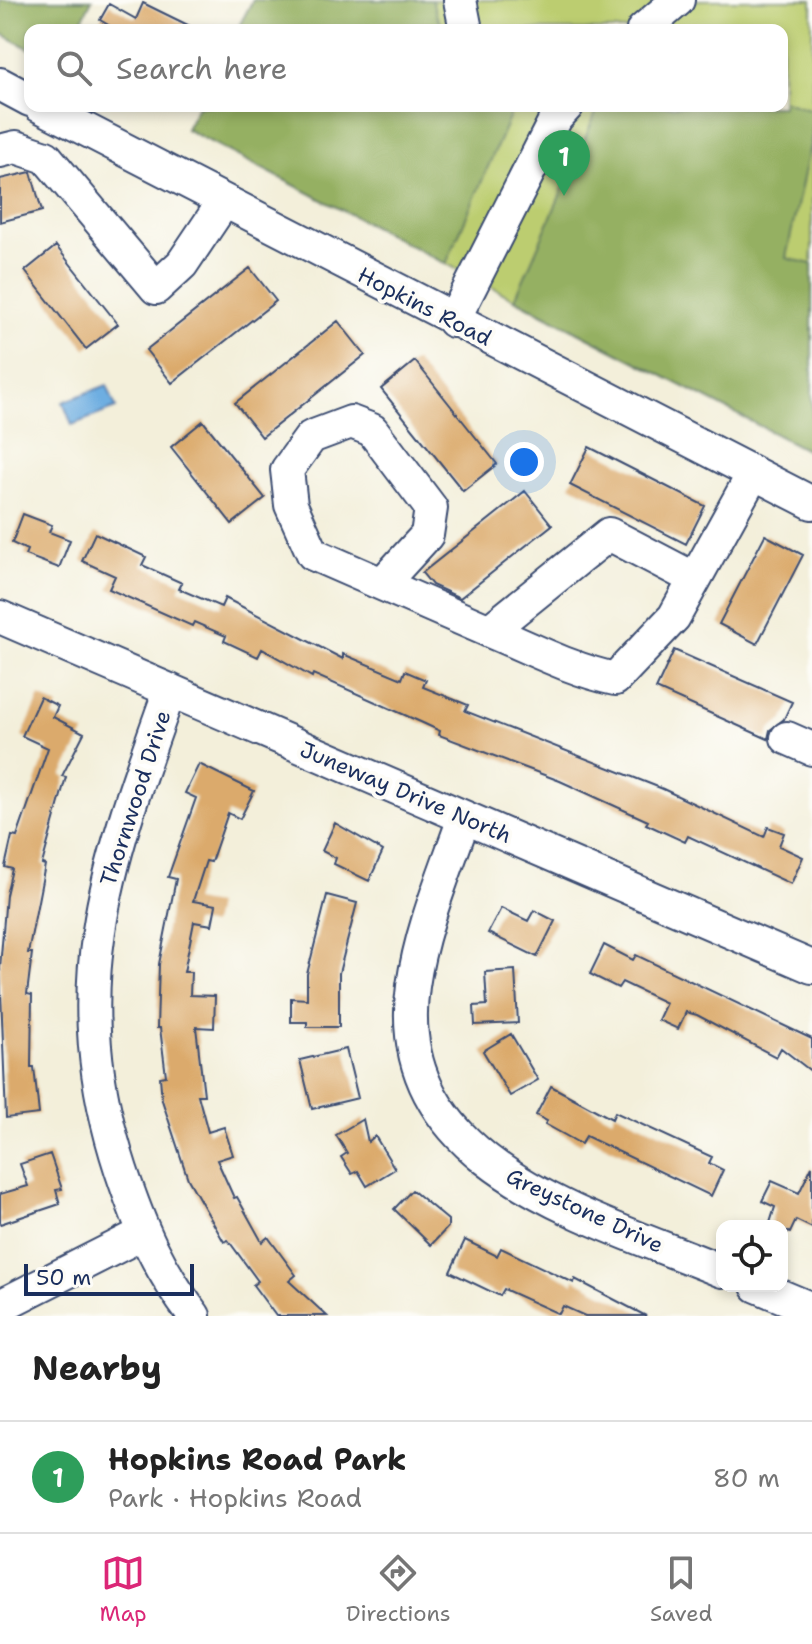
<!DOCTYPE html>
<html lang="en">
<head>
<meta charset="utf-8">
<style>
	body { margin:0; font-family:"Shantell Sans",sans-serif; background:#f6f6f6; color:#222 }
	.controls { position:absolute; right:24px; bottom:24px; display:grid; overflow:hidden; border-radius:16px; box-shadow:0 4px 12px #0003 }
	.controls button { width:72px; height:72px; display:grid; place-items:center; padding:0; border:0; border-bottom:2px solid #e0e0e0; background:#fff; color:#222; font:40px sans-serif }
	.scale { position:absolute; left:24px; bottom:20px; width:170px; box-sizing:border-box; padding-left:8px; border:4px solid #1b2f5e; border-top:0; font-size:22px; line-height:28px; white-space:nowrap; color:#1b2f5e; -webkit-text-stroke:6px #fdfcf7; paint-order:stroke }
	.you { position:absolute; left:524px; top:462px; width:28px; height:28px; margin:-20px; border:6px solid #fff; border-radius:50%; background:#1a73e8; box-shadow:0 0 0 12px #1a73e833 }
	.badge { display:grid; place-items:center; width:52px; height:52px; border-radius:50%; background:#db2777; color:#fff; font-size:26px; font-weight:700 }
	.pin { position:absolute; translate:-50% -66px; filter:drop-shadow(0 2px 4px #0008) }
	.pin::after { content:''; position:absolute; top:42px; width:28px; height:24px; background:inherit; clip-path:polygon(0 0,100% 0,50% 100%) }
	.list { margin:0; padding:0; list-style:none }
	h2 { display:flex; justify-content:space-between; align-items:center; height:104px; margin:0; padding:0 32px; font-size:34px }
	h2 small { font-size:26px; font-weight:400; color:#767676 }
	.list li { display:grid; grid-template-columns:52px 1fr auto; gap:24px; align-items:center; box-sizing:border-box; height:112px; padding:0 32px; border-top:2px solid #e0e0e0 }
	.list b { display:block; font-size:30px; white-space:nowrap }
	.list p { margin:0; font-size:26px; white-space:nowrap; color:#767676 }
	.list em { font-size:26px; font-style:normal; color:#767676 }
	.icon { flex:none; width:44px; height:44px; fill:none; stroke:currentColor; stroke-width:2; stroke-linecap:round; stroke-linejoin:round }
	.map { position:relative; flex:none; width:812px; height:1316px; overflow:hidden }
	.search { position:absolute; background:#fff; box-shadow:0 4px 12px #0003; left:24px; right:24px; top:24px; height:88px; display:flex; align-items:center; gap:20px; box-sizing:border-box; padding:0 28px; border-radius:16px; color:#767676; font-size:30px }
	.sheet { height:216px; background:#fff }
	nav { display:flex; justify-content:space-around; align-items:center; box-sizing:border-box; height:112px; border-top:2px solid #e0e0e0; background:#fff; font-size:22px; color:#767676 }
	nav a { display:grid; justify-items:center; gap:4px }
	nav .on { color:#db2777 }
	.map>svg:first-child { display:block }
	.green { fill:#bccd70; stroke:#6c7e67; stroke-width:2 }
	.forest { fill:#95b062; stroke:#587060; stroke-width:2 }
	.water { fill:#6eaee1; stroke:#446ea0; stroke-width:2 }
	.building { fill:#dbaa6c }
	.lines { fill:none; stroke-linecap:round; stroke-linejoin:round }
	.minor-casing { stroke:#3b4c71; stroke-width:36 }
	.minor { stroke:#fff; stroke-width:32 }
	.labels { text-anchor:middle; stroke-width:8; stroke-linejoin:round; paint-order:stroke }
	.street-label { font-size:22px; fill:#1b2f5e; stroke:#fdfcf7 }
</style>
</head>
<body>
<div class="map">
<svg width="812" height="1316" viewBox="0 0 812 1316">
	<rect width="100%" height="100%" fill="#fdfcf7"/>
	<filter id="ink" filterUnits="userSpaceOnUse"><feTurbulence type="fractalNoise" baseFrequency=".0125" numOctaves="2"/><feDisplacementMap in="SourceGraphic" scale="16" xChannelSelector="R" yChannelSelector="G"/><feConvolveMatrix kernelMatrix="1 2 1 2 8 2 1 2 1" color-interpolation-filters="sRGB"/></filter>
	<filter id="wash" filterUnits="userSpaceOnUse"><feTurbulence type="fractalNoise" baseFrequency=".006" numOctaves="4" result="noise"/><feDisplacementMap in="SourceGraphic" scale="32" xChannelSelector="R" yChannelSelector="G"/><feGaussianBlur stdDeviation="1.8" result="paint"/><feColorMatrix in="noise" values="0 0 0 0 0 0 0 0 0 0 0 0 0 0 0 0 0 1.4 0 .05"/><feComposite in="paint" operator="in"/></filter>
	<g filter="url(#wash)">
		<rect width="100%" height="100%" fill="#f3efda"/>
		<path class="green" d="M253 0H812V453L186 129 198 106H782V30H237Z"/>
		<path class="forest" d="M0 0H92L77 30H30V49L0 33Z
			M253 0H432L437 17 446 30H237Z
			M782 100 812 110V136L786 258 812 264V453L515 299 599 106H782Z
			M198 106H502L510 116 446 264 186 129Z"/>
		<path class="water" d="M107 385 116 408 72 425 63 402Z"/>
		<g id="blocks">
			<path class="building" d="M143 3 198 30H117L100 20 109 4 136 19Z
				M31 172 42 211 0 222V179Z
				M56 246 118 324 86 349 25 271Z
				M250 268 276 301 172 383 146 350Z
				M338 321 365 355 262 437 235 403Z
				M415 361 497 464 463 491 381 389Z
				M203 421 265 498 232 524 171 447Z
				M589 447 705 506 686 544 570 485Z
				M525 491 552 525 460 598 432 585 422 573Z
				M23 514 52 525 49 532 70 540 59 568 25 555 27 550 12 543Z
				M95 533 146 557 142 565 182 583 179 589 221 607 225 598 343 659V654L402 679 405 671 426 680 423 687 468 705 465 711 663 789 764 837 768 827 784 833 779 846 803 857 791 884 688 836 685 842 646 824 648 821 560 781 439 735 440 731 425 724 313 674 312 677 262 649 258 657 224 641 226 636 194 622 192 626 109 589 115 576 82 561Z
				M765 535 803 555 757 644 719 624Z
				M674 650 792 702 784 719 770 730 768 739 656 689Z
				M40 697 58 706 53 717 84 733 62 776 66 777 42 864 45 865 28 953H32L27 994 32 995 31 1067H34L39 1114 6 1118 0 968 6 895 12 869 5 867 12 836 17 837 48 748 22 736Z
				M199 764 254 791 240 819 228 813 211 862 206 861 193 901 216 905 212 925 194 922 184 972H191L190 995 215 996 214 1028 196 1027 204 1095H198L208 1132 224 1127 233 1155 217 1160 234 1198 237 1197 262 1242 268 1237 296 1275 289 1281 327 1316H276L253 1285 258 1281 228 1240 224 1242 188 1179 162 1100 160 1077 166 1076 160 1028H157L159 964 176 879 168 877 196 798 185 793Z
				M335 823 383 851 369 881 334 864 336 858 322 851Z
				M327 895 357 903 339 973V1027H307V1022H291V998L307 999V974Z
				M501 908 528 921 534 910 555 921 537 957 488 933Z
				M604 945 633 960 636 955 812 1039V1072L781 1048 776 1057 697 1015 686 1012 678 1029 658 1020 666 1003 622 982 618 988 590 974Z
				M515 970 518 1023 475 1025 474 1006 487 1005 485 972Z
				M511 1034 538 1080 510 1096 483 1051Z
				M346 1049 358 1098 312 1109 300 1060Z
				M551 1086 612 1119 615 1112 712 1157 709 1163 723 1170 711 1196 586 1136 581 1144 545 1124 547 1121 536 1115Z
				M363 1119 368 1142 375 1136 395 1169 367 1186 358 1171 352 1174 341 1157 347 1153 336 1135Z
				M50 1154 62 1189 56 1190 60 1204 0 1224V1194L28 1186 20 1164Z
				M812 1166V1228L796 1220 790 1233 770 1223 775 1207 762 1201 772 1181 799 1193Z
				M412 1190 448 1220V1227L431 1245 394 1209Z
				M465 1240 497 1256 501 1248 574 1283 575 1279 646 1316H585L563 1306 559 1314 504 1289 500 1296 450 1272Z"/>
		</g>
	</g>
	<g filter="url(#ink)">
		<use href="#blocks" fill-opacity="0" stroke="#3b4c71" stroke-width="2"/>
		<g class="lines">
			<g class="minor-casing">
				<path id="minor" d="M460 0 466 30
					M643 30 678 0
					M0 84 30 100
					M40 106 812 503
					M0 151 16 147 46 157 156 288 182 264 223 203
					M453 321 556 118 567 106
					M382 584 427 535 431 508 372 430 351 422 311 437 287 470 291 505 313 554C373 580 434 607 494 633 534 650 573 670 615 679L674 617 753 474
					M0 617 812 967
					M489 631 609 534 695 579
					M170 690C108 863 61 986 121 1170 140 1227 157 1267 194 1316
					M787 738 812 749
					M464 818C445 873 421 928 413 986 388 1166 592 1217 722 1271
					M757 1286 812 1309
					M0 1306 142 1234"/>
			</g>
			<use href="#minor" class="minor"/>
		</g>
	</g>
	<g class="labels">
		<g class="street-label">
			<text transform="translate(425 306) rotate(27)" y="8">Hopkins Road</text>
			<text transform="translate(406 792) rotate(23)" y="8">Juneway Drive North</text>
			<text transform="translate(135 798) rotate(-72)" y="8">Thornwood Drive</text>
			<text transform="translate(585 1210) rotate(25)" y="8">Greystone Drive</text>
		</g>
	</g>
</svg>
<div class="controls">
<button><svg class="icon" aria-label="locate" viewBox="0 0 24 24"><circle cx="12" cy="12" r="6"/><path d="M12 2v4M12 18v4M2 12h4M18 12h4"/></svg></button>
</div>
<div class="scale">50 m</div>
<div class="you"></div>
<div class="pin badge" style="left:564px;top:196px;background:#2e9e5b">1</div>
<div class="search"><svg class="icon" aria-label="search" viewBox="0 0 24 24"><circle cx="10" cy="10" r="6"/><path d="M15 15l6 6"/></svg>Search here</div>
</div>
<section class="sheet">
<h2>Nearby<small></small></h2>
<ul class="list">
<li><span class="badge" style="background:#2e9e5b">1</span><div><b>Hopkins Road Park</b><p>Park · Hopkins Road</p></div><em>80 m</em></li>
</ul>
</section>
<nav>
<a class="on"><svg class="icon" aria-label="map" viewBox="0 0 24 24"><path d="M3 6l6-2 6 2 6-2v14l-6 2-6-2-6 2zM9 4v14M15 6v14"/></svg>Map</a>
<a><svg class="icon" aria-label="directions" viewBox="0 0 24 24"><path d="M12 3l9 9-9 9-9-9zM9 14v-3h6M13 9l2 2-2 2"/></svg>Directions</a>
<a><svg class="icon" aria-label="saved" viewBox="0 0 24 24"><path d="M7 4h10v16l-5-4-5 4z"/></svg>Saved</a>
</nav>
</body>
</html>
